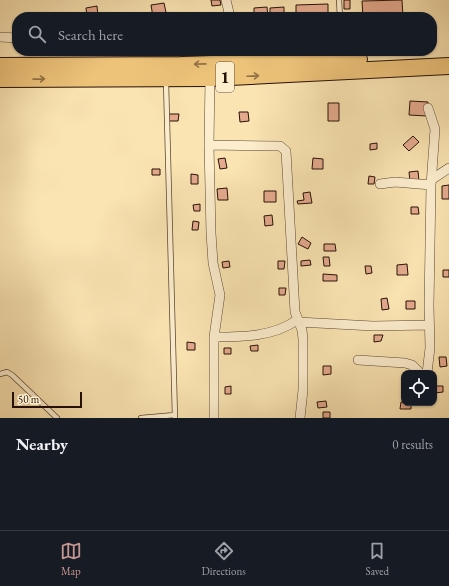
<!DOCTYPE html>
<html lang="en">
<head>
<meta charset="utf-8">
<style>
	body { margin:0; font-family:"EB Garamond",serif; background:#20242c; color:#f1f3f6 }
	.controls { position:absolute; right:12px; bottom:12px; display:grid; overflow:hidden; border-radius:8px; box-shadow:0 1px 3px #0004 }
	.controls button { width:36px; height:36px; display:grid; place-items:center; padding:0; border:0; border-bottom:1px solid #363941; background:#171b24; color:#f1f3f6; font:20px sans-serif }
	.scale { position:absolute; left:12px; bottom:10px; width:70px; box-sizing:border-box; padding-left:4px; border:2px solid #261007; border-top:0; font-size:11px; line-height:14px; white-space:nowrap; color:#261007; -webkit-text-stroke:3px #fcedcd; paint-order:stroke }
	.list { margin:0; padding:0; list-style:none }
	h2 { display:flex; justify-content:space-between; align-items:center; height:52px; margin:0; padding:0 16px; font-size:17px }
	h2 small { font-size:13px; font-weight:400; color:#9ea1a6 }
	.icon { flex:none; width:22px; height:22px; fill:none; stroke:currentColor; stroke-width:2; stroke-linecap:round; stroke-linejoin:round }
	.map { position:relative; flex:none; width:449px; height:418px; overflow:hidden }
	.search { position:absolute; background:#171b24; box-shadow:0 1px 3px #0004; left:12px; right:12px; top:12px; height:44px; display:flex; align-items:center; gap:10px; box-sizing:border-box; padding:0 14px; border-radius:16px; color:#9ea1a6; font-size:15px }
	.sheet { height:112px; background:#171b24 }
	nav { display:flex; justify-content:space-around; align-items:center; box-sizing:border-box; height:56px; border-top:1px solid #363941; background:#171b24; font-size:11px; color:#9ea1a6 }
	nav a { display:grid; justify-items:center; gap:2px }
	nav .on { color:#c59692 }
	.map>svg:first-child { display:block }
	.building { fill:#e5aa8e; stroke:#261007 }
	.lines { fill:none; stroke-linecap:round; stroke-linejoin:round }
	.lane-casing { stroke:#5b4532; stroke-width:6 }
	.street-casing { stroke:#5b4532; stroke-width:10 }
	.highway-casing { stroke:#261007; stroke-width:18 }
	.lane { stroke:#fcedcd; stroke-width:4.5 }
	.street { stroke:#fcedcd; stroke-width:9 }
	.highway { stroke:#edc279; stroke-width:16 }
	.oneway { stroke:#937246 }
	.labels { text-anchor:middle; stroke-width:3; stroke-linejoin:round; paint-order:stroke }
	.shield { fill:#fcedcd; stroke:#665242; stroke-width:1 }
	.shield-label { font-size:17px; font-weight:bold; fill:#261007 }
</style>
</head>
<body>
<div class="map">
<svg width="449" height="418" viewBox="0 0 449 418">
	<rect width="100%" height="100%" fill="#fae4b2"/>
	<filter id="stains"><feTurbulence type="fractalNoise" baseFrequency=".005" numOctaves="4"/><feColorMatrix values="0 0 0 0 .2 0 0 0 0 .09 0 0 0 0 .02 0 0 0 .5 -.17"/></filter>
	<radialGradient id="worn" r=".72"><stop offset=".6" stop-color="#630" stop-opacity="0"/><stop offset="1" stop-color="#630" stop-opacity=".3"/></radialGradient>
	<path class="building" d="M211 0H220L221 5 212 6Z
		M344 0H350V9H344Z
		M402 0 403 17H363L362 1Z
		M164 3 167 17H153L151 5Z
		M328 4V17H296V5Z
		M97 6 98 17H87L86 8Z
		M267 7 268 17H254V8Z
		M284 7V13H292V17H270V8Z
		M410 101 428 102 427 116 409 115Z
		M328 103H339V121H328Z
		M239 112H248L249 121 240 122Z
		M168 114H179L178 121H168Z
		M413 136 419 142 409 151 403 145Z
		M377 143V149L370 150V144Z
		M225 158 227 168 220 169 218 159Z
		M313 158 323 159V169H312Z
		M152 169H160V175H152Z
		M418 171 419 181 410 182 409 172Z
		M191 174 198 175V184H191Z
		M369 176 375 177 374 184H368Z
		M449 185V199H442V186Z
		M227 188 228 200H218L217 189Z
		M264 191H276V202H264Z
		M310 192 312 203 298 204 297 201 304 200 303 193Z
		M200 204V211H194L193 205Z
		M411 207H418L419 214H411Z
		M272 215 273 225 265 226 264 216Z
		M193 221 199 222 198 230H192Z
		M302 237 311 243 308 249 298 244Z
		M324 244H335L336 251H324Z
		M323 257H329L330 266H324Z
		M310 260 311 265 301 266V261Z
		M229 261 230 267 223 268 222 262Z
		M278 261H285L284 269H278Z
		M407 264 408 275H397V265Z
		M365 266H371L372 273 366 274Z
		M443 270H449V277H443Z
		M323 274 337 275V281H323Z
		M279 288H286L285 295H279Z
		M387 298 389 309 382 310 381 299Z
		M406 301H415V309H406Z
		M374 335H383L381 341 374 342Z
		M187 342 195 343V350H187Z
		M258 345V351H251L250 346Z
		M224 348H231V354H224Z
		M439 357H446L447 366 440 367Z
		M323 366H331V374L323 375Z
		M231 386V394H225V387Z
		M435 386H443V392L435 393Z
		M326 401 327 407 318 408 317 402Z
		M401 402 411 403V409H400Z
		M323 412H330V418H323Z"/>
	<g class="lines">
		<g class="lane-casing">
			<path id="lane" d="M339 0 340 17
				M166 82 175 418
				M0 374 7 372 12 375 57 418
				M141 418 175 415"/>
		</g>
		<g class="street-casing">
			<path id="street" d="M226 0 230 17
				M0 37 17 38
				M237 51 239 63
				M210 78 209 145 211 233 213 263 220 295 214 337V418
				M428 108 435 129 431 185
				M209 145 280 146 286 151 295 312 302 330 303 339V390L300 418
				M431 180 449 168
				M380 184 395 182 431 185 429 306 430 348 427 373
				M298 322 373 326 429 325
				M214 337C242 337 273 337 297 320
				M358 360 405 363 412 365 420 373"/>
		</g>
		<g class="highway-casing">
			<path id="highway" d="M0 66 181 65 359 59
				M0 79 210 78 449 66"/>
		</g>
		<use href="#lane" class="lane"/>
		<use href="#street" class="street"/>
		<use href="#highway" class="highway"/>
	</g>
	<defs><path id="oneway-shaft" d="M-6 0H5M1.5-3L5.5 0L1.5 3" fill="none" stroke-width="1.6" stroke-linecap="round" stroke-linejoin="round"/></defs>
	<g class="oneway">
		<use href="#oneway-shaft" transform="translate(200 64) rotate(179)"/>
		<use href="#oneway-shaft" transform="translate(253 76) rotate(-3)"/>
		<use href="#oneway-shaft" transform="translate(39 79) rotate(-1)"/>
	</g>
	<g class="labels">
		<rect class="shield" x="216" y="62" width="18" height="30" rx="3"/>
		<g class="shield-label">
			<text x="225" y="83">1</text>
		</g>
	</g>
	<rect width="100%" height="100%" filter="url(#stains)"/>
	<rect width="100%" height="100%" fill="url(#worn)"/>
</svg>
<div class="controls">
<button><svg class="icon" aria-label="locate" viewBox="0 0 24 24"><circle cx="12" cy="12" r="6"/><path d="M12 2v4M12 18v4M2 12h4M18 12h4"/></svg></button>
</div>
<div class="scale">50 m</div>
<div class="search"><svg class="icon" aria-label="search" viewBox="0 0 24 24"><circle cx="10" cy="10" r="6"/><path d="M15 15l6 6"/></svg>Search here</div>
</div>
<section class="sheet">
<h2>Nearby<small>0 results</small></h2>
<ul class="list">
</ul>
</section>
<nav>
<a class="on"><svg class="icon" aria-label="map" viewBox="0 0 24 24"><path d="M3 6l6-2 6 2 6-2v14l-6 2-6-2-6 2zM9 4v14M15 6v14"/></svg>Map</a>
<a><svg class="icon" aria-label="directions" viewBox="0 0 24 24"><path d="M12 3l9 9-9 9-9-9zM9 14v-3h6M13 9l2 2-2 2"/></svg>Directions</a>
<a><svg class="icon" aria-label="saved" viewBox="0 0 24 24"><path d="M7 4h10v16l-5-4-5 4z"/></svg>Saved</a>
</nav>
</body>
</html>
